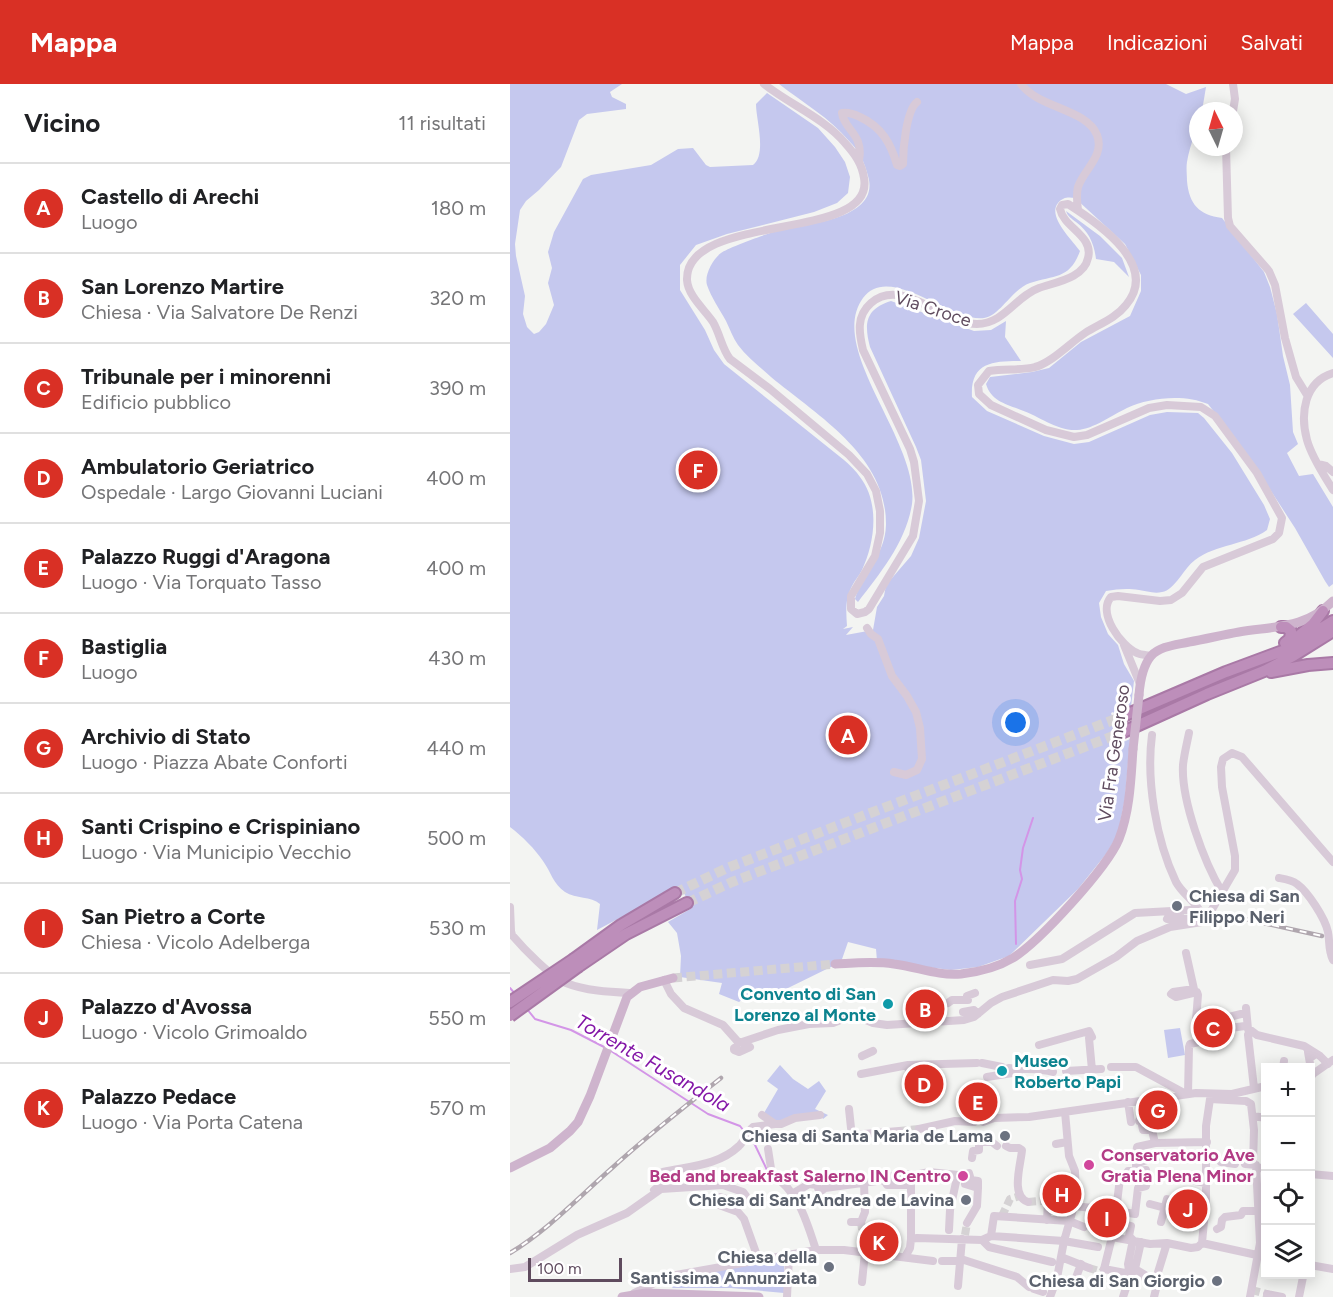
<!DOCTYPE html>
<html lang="it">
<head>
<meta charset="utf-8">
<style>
	body { margin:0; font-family:Figtree,sans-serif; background:#f2f2f2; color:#202124 }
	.controls { position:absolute; right:18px; bottom:18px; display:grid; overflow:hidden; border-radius:0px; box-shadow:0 3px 15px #0003 }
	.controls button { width:54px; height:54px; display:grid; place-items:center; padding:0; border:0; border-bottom:2px solid #e0e0e0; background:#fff; color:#202124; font:30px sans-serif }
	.compass { position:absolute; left:679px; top:18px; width:54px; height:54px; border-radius:50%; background:#fff; box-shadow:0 3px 15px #0003; rotate:355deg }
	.scale { position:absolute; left:18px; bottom:15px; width:94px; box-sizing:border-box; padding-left:6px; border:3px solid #5f4b5e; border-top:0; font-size:16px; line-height:21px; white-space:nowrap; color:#5f4b5e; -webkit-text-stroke:4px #fff; paint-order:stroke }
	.you { position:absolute; left:506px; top:639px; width:21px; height:21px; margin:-15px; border:4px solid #fff; border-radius:50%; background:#1a73e8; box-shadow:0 0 0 9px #1a73e833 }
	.badge { display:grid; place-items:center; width:39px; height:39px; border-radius:50%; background:#d93025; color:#fff; font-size:20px; font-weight:700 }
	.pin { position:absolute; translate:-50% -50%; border:3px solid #fff; box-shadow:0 2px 6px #0006 }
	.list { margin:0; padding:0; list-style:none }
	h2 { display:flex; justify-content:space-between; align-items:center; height:78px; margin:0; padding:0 24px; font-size:26px }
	h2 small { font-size:20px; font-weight:400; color:#757577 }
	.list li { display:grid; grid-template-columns:39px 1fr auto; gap:18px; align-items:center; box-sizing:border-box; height:90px; padding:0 24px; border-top:2px solid #e0e0e0 }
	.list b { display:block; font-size:22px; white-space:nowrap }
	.list p { margin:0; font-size:20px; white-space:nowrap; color:#757577 }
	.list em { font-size:20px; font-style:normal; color:#757577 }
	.icon { flex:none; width:33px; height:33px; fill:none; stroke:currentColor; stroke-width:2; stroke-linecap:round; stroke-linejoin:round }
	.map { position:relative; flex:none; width:823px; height:1213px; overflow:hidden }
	header { display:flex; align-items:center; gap:36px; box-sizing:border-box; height:84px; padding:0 30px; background:#d93025; color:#fff }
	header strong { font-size:28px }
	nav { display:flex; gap:33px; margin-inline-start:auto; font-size:21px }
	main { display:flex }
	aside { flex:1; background:#fff }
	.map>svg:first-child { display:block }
	.green { fill:#c5c8ee }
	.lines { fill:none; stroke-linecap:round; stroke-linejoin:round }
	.stream { stroke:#d395e7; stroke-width:2 }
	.minor-tunnel { stroke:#d5d2d4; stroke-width:8; stroke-dasharray:8 4; stroke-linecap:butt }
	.major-tunnel { stroke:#d5d2d4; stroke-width:9; stroke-dasharray:9 4.5; stroke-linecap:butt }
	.highway-tunnel { stroke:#d5d2d4; stroke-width:10; stroke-dasharray:10 5; stroke-linecap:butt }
	.highway-casing { stroke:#a979a6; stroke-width:14 }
	.minor { stroke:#d8cad8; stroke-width:8 }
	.major { stroke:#ceb4cd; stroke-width:9 }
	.highway { stroke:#bd8eba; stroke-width:10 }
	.rail-casing { stroke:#afa6ae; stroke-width:4.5 }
	.rail { stroke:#fff; stroke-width:2; stroke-dasharray:7; stroke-linecap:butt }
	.highway-bridge-casing { stroke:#a979a6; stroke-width:14; stroke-linecap:butt }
	.major-bridge { stroke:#ceb4cd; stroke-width:9 }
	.highway-bridge { stroke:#bd8eba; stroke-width:10 }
	.worship-dot { fill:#6b7280; stroke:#fff; stroke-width:2 }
	.culture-dot { fill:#0f9aa8; stroke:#fff; stroke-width:2 }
	.hotel-dot { fill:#d1479c; stroke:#fff; stroke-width:2 }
	.labels { text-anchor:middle; stroke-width:6; stroke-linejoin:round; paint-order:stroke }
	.street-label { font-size:18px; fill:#5f4b5e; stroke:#fff }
	.worship-label { font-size:18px; font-weight:bold; fill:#5b616d; stroke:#fff; text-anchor:end }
	.culture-label { font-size:18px; font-weight:bold; fill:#0d838f; stroke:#fff; text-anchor:end }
	.hotel-label { font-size:18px; font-weight:bold; fill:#b23c85; stroke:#fff; text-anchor:start }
	.water-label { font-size:20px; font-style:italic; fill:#8316a7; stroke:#fff }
</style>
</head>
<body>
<header>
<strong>Mappa</strong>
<nav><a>Mappa</a><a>Indicazioni</a><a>Salvati</a></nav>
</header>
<main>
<aside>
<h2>Vicino<small>11 risultati</small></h2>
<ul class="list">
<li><span class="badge">A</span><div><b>Castello di Arechi</b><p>Luogo</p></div><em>180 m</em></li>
<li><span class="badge">B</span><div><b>San Lorenzo Martire</b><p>Chiesa · Via Salvatore De Renzi</p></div><em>320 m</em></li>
<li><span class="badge">C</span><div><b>Tribunale per i minorenni</b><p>Edificio pubblico</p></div><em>390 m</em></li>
<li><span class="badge">D</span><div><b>Ambulatorio Geriatrico</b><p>Ospedale · Largo Giovanni Luciani</p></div><em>400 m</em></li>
<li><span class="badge">E</span><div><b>Palazzo Ruggi d'Aragona</b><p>Luogo · Via Torquato Tasso</p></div><em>400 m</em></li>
<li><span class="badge">F</span><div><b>Bastiglia</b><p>Luogo</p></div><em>430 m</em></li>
<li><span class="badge">G</span><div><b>Archivio di Stato</b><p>Luogo · Piazza Abate Conforti</p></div><em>440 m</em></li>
<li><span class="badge">H</span><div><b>Santi Crispino e Crispiniano</b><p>Luogo · Via Municipio Vecchio</p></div><em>500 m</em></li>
<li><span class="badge">I</span><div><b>San Pietro a Corte</b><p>Chiesa · Vicolo Adelberga</p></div><em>530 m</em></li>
<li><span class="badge">J</span><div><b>Palazzo d'Avossa</b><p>Luogo · Vicolo Grimoaldo</p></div><em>550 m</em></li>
<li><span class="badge">K</span><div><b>Palazzo Pedace</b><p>Luogo · Via Porta Catena</p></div><em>570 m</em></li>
</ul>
</aside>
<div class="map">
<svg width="823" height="1213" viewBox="0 0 823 1213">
	<rect width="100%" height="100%" fill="#f3f4f2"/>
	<path class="green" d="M0 0H112L100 8 102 13 116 20V25L77 30 69 36 51 83 29 106 16 117 10 126 5 160 6 172 15 212 13 230 17 243 24 250 29 248 36 240 44 221 38 199 42 184 38 168 44 148 73 95 81 91 141 81 168 65 183 64 196 81 200 83 243 81C257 70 246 36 246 20L257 9 308 44 325 63 335 78 340 93 338 109 327 119 304 128 217 150 186 161 170 181V206L195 246 204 266 214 280 334 376C340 381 346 387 350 393 370 419 365 458 352 486 349 492 345 496 342 502 335 515 336 527 337 542L333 545 343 543 336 551 363 546 367 523 374 512 376 501 401 472 409 454 416 417 411 376 406 363 360 263C354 240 355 225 381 217L464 247 481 246 496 237 495 253 511 277C483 277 460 278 462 313L477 327 534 352 564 360 579 358 640 331 657 328 688 329 694 334 722 369 754 421 760 435 757 446C736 461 706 460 685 476 674 484 665 506 652 508 644 510 636 507 629 506 617 504 608 505 596 507L589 519 591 533 598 550 608 561 614 580 624 597 621 623 605 632 603 628 601 629 606 644 600 648 607 661 620 655 615 714 608 750 596 770 568 805 499 872 468 883 441 886 367 877 366 865 338 858 331 878 276 905 245 906 229 918 209 910 212 899 170 893 171 872 167 849 158 838 182 824 170 802 87 846 90 820C81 812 66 815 55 808 43 800 41 788 33 777 25 765 12 752 0 743Z
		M269 0H656L676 10 696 3 692 27H688C688 47 680 59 677 78 676 84 677 91 677 97 679 120 689 131 712 134L754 188 760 203 767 230 773 272 780 301 783 348 788 360 777 369 789 392 803 390 823 423V500L819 503 815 497 785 444 739 373 698 320C675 310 640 313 617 324 602 331 584 345 567 346 547 347 529 332 511 326 496 320 481 317 476 300L480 293 522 288 539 284 571 258 620 232 631 207V191L615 160 565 114C558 113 553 113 548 119 537 132 562 156 570 167 560 195 545 191 520 199 502 205 490 232 474 234 440 238 379 178 353 214 316 265 410 357 402 420 396 458 371 488 348 518L345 515C353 487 375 472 376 441 377 372 308 332 261 293 250 283 237 273 228 261 223 254 220 245 216 237 210 226 201 213 197 201 194 191 203 175 211 169 219 163 259 149 270 146 297 140 371 135 358 92 355 79 349 67 339 57 320 34 292 18 269 0Z
		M556 127 590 152 612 174 619 193 604 178 586 175C584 159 579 148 566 138 561 134 558 133 556 127Z
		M796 219 823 250V274L783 230Z
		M670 944 675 971 658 974 654 946Z
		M270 981 283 995 298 1005 309 997 316 1007 305 1025 318 1031 313 1035 311 1031 268 1040 254 1029 268 1005 257 997Z
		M274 1176V1209L221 1204H163L158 1200 159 1197 178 1190Z"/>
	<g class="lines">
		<path class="stream" d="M506 860 505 817 512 795 510 786 513 764 523 734
			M0 904 6 911
			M17 925 25 935 61 946 96 964
			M101 967 198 1030 230 1042 245 1061 258 1088"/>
		<path class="minor-tunnel" d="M389 1047 409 1045
			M330 1053 342 1051V1047
			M637 1096V1092H658
			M518 1118 543 1116
			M492 1132 500 1115 510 1112
			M351 1138 355 1168
			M455 1151 457 1139
			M579 1184 592 1188 594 1185
			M742 1206 757 1210"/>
		<path class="major-tunnel" d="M163 894 325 880"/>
		<path class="highway-tunnel" d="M165 809 217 784 611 633
			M177 819 222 798 611 649"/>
		<g class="highway-casing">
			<path id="highway" d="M771 543H776L781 547 780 555 775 559
				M786 554 803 540 813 527
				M761 588 798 581 823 579
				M611 633 716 588 778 565 823 537
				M611 649 697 610 754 587 783 572 823 547
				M64 875 111 841 165 809
				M69 882 116 850 177 819"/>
		</g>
		<path class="minor" d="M254 0C279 20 314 34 335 59 345 70 352 80 354 94 366 159 175 127 177 196 178 212 195 226 203 238 210 250 212 265 220 275L260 305 339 371 357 390 366 407 370 427V449L365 472 341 512V525L347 530 355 528 359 525 403 452 409 417 404 378 400 365 353 266C349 249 346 232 361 219 392 192 433 240 467 240 494 240 506 212 529 204 546 198 574 194 578 174 584 152 554 144 550 125L552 121 558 120C588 139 650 181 616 221 605 235 589 240 575 249 560 259 541 279 525 283 511 287 494 284 479 287L468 301 469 310 481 321 536 346 564 353 577 351 639 324 657 321 691 323 705 332 747 389 772 434 769 449 763 455 693 483 672 509 661 516 650 517 608 512 601 513C587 529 611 562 627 569 631 571 637 571 641 572
			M511 0C528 24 577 25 587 51 595 72 574 85 568 103 566 111 567 118 568 126
			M723 27 725 15 723 0
			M716 63 718 134 720 142 759 187 765 201 775 254 786 293 797 311
			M349 76C354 50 334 46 332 29 338 28 344 30 350 33 372 43 381 60 387 81L390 82 393 80C393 66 396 27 407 18
			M823 289C794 298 790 330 797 356 802 374 814 391 823 406
			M808 380 816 382 823 388
			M357 544 361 550 368 555 382 592 397 612 406 628 410 644 412 675 407 686 396 691 384 688
			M614 561 630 600
			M679 649C677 659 674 671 673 681 671 716 694 778 712 808
			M642 651C636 696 646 756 666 798 672 809 683 816 690 827L682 829
			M769 794C775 795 782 796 787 800 798 808 815 834 818 848 820 858 818 866 823 876
			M0 823 1 847 2 851C13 864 41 893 56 899 76 907 100 908 121 909
			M670 831 659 832 657 835H690
			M676 869 684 905 663 908 661 910 666 913 687 908 688 911 686 936 689 958 680 960 679 963 678 1010
			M520 881 552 875 625 829 680 826
			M154 896 161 910 174 924 213 941 229 959 268 946 299 940 323 939 338 933 351 934 363 939 377 941 454 936 464 933 481 919 492 913 543 896 558 897 567 895 606 873 627 857 660 843 692 838 697 834 725 786V772L712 703 711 683 713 675 722 669 732 673 823 778
			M438 919 442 916H458L457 912 465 909
			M736 924 738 945
			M453 928 464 926 468 930
			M731 930 719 933 720 944 735 942 747 951 794 962 810 972 818 980
			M738 951 744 1004
			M529 961 579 947 582 953 579 954 582 986
			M226 963 224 964V966L229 968 240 963
			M352 972 363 967
			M472 979 492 983
			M398 981 400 993
			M601 983H626L676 1010
			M499 984C514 986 528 984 543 988
			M773 984 774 977
			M556 987 591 985
			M351 990 398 981 467 979
			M802 991 798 968 803 972
			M800 992 823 976
			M477 993 509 988
			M618 1018 621 1038
			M339 1025 341 1044
			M743 1032 756 1034
			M629 1037H631L633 1046H642L645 1059
			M473 1038 484 1034 519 1033 686 1009 722 1010 756 1002
			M265 1040H271L285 1034 310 1031
			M409 1045 445 1037 464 1038
			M342 1051 389 1047
			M546 1060 557 1058
			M496 1062 500 1064H509L512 1066C511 1080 500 1112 518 1118
			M258 1065 262 1091C288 1106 297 1138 306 1166
			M626 1070 627 1063 645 1059 697 1058
			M462 1074 463 1067 469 1066V1058H482L487 1062
			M711 1078 725 1080
			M735 1080 746 1081 750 1159 740 1213
			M746 1083 756 1085
			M626 1087 636 1086 637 1092
			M459 1089 461 1096 468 1097V1104
			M800 1090 823 1092
			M401 1092 419 1088 448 1091
			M658 1092 696 1099
			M374 1096 377 1101H401
			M455 1100 468 1104 467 1122 457 1139
			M144 1106 149 1102 150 1092 153 1088C179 1082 208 1082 229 1062 235 1056 237 1048 243 1043L265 1040 252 1031
			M282 1110 299 1100 307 1101 309 1107H311L315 1104 374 1096 387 1090H401V1155
			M544 1116 566 1115
			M640 1120 655 1124
			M564 1122 610 1127
			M606 1127 610 1094 615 1093 618 1087H626V1079C635 1078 639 1074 648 1073
			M665 1128 673 1131
			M678 1133 682 1134
			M537 1136 538 1117
			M341 1138H351L355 1128 354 1099
			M651 1138 657 1115
			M707 1145 711 1143 712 1136 715 1133 731 1131 733 1127H748
			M439 1146 440 1126 446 1098
			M586 1148 594 1150
			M481 1152 554 1157 588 1163
			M472 1156 479 1163 542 1178
			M692 1159 696 1116V1042L700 1015 736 1017 741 1020 744 1046 743 1081
			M692 1159 756 1173
			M395 1173 400 1164 401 1155 407 1154 472 1156 481 1152 484 1132 559 1137 574 1143
			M551 1173 579 1184
			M451 1175 507 1193 519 1203
			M432 1177H451
			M800 1181 823 1185
			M0 1185 15 1183 67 1151 117 1129 151 1105 213 1101 233 1108 236 1112 235 1116 230 1119 210 1113 208 1117 209 1121 228 1128 234 1135 249 1177
			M625 1185 635 1191V1195L645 1198 657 1159
			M618 1187 615 1189 594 1185 602 1153 640 1160 657 1159 681 1164 688 1163 692 1159
			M620 1192 618 1180 623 1156 619 1152 621 1142 610 1139 613 1128 625 1130 628 1104 636 1102 637 1096
			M547 1194 564 1199 571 1180
			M352 1198 355 1168
			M448 1202 452 1155
			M524 1205 533 1208
			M124 1209 155 1194 166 1191 306 1166H334L423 1177
			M757 1210 772 1213
			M277 1213 279 1172
			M540 1213 547 1194 554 1157 566 1115 565 1087 559 1072 555 1028
			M613 1213 620 1192 625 1185 631 1158
			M644 1213 646 1205
			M789 1213 793 1193"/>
		<path class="major" d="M629 611C630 598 632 583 641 572 650 562 666 561 679 558 696 555 712 551 729 548 765 542 795 545 823 517
			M325 880C345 879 364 877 384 880 408 883 427 892 451 890 469 888 488 883 503 874 530 857 597 784 609 755 620 727 621 694 623 665
			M0 1084 40 1064 60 1047 68 1038 80 1012 117 913 130 903 163 894
			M112 1213 136 1209 249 1213"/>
		<use href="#highway" class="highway"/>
		<g class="rail-casing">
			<path id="rail" d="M735 835 812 852
				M0 1169C38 1146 69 1113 102 1084 137 1052 174 1023 211 994"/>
		</g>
		<use href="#rail" class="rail"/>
		<g class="highway-bridge-casing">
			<path id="highway-bridge" d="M0 918 64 875
				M0 932 69 882"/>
		</g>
		<path class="major-bridge" d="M623 665 629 611"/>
		<use href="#highway-bridge" class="highway-bridge"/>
	</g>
	<g class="worship-dot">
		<circle cx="667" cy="822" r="6"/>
		<circle cx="495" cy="1052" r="6"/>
		<circle cx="456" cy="1116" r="6"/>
		<circle cx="319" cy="1183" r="6"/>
		<circle cx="707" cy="1197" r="6"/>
	</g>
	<g class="culture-dot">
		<circle cx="378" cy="920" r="6"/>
		<circle cx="492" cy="987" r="6"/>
	</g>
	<g class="hotel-dot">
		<circle cx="579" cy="1081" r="6"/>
		<circle cx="453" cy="1092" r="6"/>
	</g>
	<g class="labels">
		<g class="street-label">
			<text transform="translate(423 225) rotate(18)" y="6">Via Croce</text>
			<text transform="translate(604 669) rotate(-82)" y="6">Via Fra Generoso</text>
		</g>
		<g class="worship-label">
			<text x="679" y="818" text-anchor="start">Chiesa di San<tspan x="679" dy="21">Filippo Neri</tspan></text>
			<text x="483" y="1058">Chiesa di Santa Maria de Lama</text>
			<text x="444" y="1122">Chiesa di Sant'Andrea de Lavina</text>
			<text x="307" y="1179">Chiesa della<tspan x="307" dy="21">Santissima Annunziata</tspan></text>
			<text x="695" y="1203">Chiesa di San Giorgio</text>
		</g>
		<g class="culture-label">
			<text x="366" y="916">Convento di San<tspan x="366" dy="21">Lorenzo al Monte</tspan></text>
			<text x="504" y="983" text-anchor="start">Museo<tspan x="504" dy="21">Roberto Papi</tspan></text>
		</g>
		<g class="hotel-label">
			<text x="591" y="1077">Conservatorio Ave<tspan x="591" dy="21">Gratia Plena Minor</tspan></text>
			<text x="441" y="1098" text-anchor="end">Bed and breakfast Salerno IN Centro</text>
		</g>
		<g class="water-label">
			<text transform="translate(143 979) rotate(30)" y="7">Torrente Fusandola</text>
		</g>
	</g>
</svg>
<div class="controls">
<button>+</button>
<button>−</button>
<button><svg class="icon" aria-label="locate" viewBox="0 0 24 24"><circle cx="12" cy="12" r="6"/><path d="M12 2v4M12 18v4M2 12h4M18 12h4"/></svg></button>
<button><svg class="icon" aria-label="layers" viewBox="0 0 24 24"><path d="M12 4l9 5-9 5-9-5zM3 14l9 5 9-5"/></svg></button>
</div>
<svg class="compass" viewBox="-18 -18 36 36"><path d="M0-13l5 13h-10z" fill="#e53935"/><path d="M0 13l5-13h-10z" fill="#757577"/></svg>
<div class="scale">100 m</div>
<div class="you"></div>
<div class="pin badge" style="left:338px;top:651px">A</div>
<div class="pin badge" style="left:415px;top:925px">B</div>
<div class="pin badge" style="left:703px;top:944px">C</div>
<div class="pin badge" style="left:414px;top:1000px">D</div>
<div class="pin badge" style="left:468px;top:1018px">E</div>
<div class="pin badge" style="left:188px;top:386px">F</div>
<div class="pin badge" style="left:648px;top:1026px">G</div>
<div class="pin badge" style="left:552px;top:1110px">H</div>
<div class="pin badge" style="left:597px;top:1134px">I</div>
<div class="pin badge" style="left:678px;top:1125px">J</div>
<div class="pin badge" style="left:369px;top:1158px">K</div>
</div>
</main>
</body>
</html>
